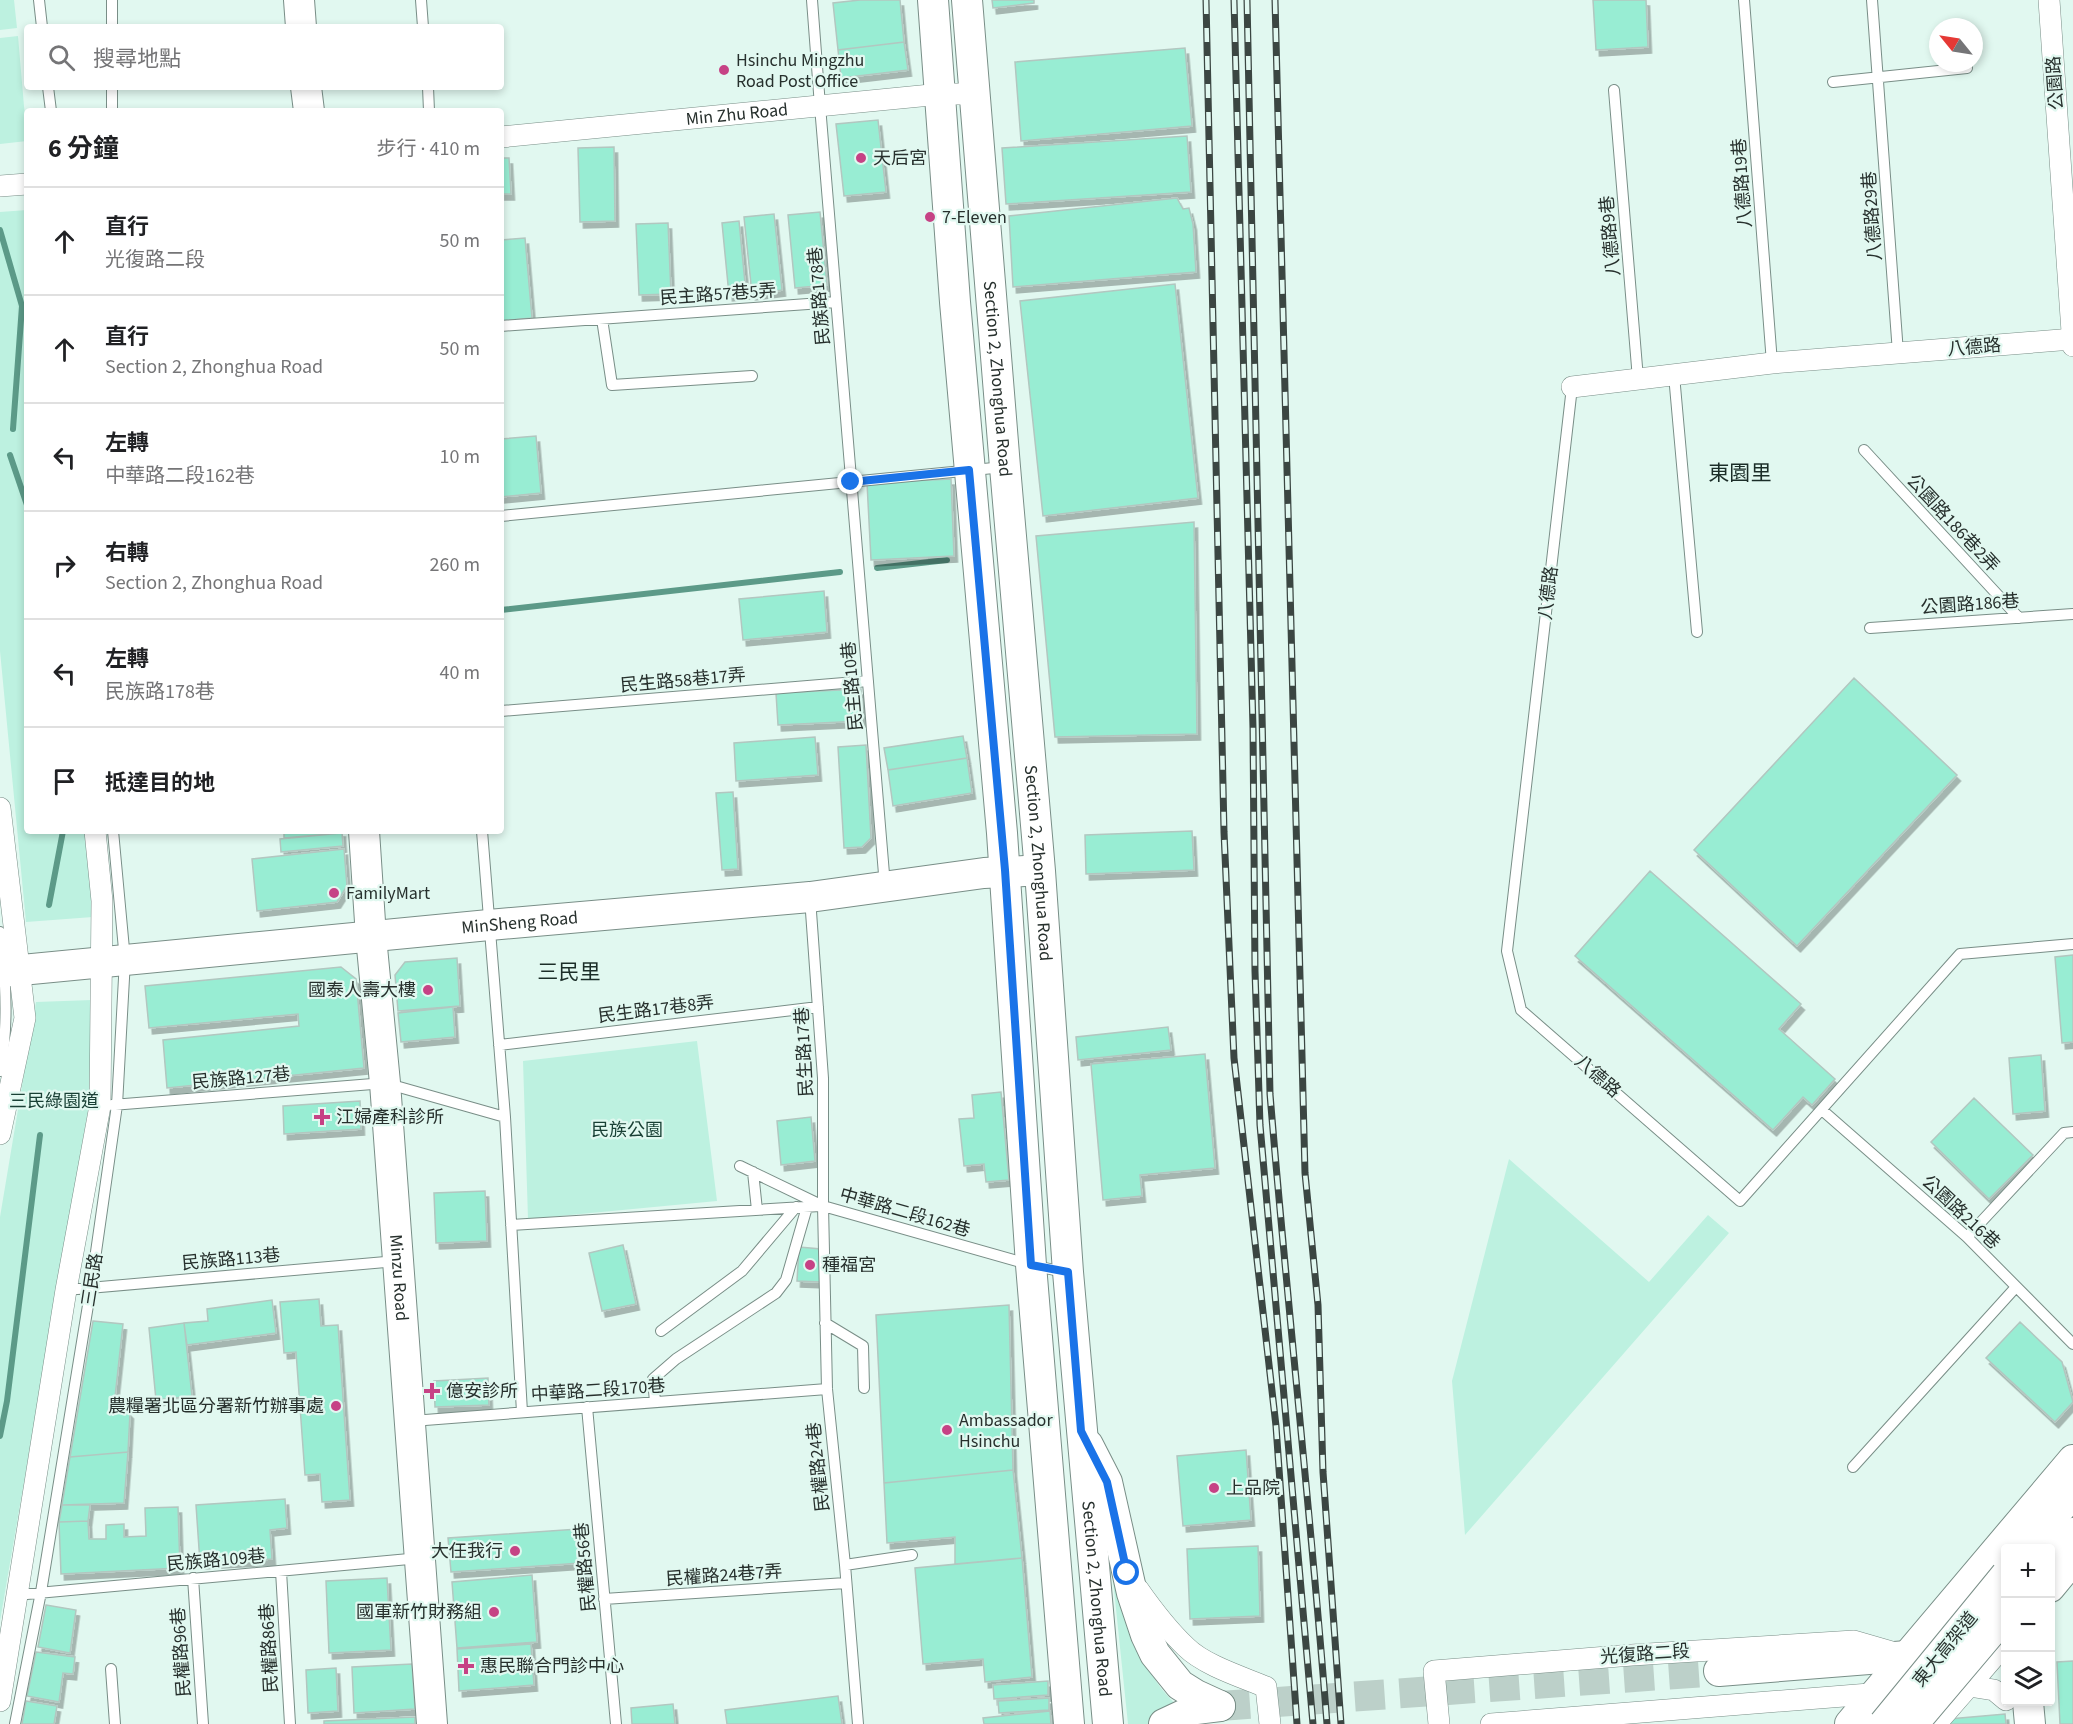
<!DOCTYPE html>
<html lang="zh-TW">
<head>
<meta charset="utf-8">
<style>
	body { margin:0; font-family:"Source Sans 3","Noto Sans TC",sans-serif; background:#f2f2f2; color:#202124 }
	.controls { position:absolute; right:18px; bottom:18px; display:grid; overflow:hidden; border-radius:6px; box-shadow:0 3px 9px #0003 }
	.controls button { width:54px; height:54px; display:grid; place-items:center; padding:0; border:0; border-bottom:2px solid #e0e0e0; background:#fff; color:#202124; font:30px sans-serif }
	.compass { position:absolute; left:1929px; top:18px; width:54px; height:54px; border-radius:50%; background:#fff; box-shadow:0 3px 9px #0003; rotate:300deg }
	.stop { position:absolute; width:18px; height:18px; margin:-14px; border:4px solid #1a73e8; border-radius:50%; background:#fff }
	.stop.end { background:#1a73e8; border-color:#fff; box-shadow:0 2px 6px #0008 }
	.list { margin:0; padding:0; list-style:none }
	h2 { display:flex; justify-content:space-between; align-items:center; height:78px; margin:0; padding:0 24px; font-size:26px }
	h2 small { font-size:20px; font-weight:400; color:#757577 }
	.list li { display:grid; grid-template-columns:39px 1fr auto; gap:18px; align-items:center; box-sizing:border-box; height:108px; padding:0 24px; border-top:2px solid #e0e0e0 }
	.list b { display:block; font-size:22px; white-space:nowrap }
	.list p { margin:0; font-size:20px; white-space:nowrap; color:#757577 }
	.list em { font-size:20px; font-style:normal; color:#757577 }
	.icon { flex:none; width:33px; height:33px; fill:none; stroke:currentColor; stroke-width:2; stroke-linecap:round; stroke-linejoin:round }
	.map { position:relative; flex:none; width:2073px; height:1724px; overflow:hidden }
	.search { position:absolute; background:#fff; box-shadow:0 3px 9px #0003; left:24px; top:24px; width:480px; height:66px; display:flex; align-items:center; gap:15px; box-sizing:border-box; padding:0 21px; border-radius:6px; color:#757577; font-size:22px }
	.panel { position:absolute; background:#fff; box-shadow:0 3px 9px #0003; left:24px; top:108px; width:480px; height:726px; border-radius:6px }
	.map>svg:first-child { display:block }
	.green { fill:#bdf1e0 }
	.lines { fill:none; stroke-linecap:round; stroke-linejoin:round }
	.stream { stroke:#5c9a88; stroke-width:6 }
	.building { fill:#98edd3; stroke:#b2c7c0; stroke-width:1.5; filter:url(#shadow) }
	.secondary-tunnel { stroke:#bcd0c9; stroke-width:30; stroke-dasharray:30 15; stroke-linecap:butt }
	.lane-casing { stroke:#798e87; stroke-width:12 }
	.street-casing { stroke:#798e87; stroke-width:22 }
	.secondary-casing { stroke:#798e87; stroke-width:32 }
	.lane { stroke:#fff; stroke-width:10 }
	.street { stroke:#fff; stroke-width:21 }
	.secondary { stroke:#fff; stroke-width:30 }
	.rail-casing { stroke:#3b4642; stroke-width:7 }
	.rail { stroke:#e1f8f0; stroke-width:4.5; stroke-dasharray:14; stroke-linecap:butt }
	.secondary-bridge-casing { stroke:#798e87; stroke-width:32; stroke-linecap:butt }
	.secondary-bridge { stroke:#fff; stroke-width:30 }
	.route { stroke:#1a73e8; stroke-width:8 }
	.poi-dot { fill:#c64285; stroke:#e1f8f0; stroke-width:2 }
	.labels { text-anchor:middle; stroke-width:4.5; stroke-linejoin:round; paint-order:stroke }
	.poi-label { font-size:18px; fill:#27302d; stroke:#e1f8f0; text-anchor:start }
	.street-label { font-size:18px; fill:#27302d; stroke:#e1f8f0 }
	.park-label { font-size:18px; fill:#194035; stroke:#e1f8f0 }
	.quarter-label { font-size:21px; fill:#1b2d28; stroke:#e1f8f0 }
</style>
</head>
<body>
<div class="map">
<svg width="2073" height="1724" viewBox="0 0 2073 1724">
	<defs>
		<filter id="shadow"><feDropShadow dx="3.5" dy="6" stdDeviation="0" flood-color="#0004"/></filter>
	</defs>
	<rect width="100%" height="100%" fill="#e1f8f0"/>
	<path class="green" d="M0 0H14L17 28 0 30Z
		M18 36 27 141 0 144V38Z
		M27 210V831H86L93 917 26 922 0 651V212Z
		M92 1000 89 1104 0 1621V1217L36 1002Z
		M697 1041 717 1201 528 1219 523 1061Z
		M1509 1159 1649 1282 1708 1215 1729 1233 1465 1535 1452 1381Z
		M1113 1580 1117 1581C1132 1628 1141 1674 1179 1707L1153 1724H1128Z"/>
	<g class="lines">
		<path class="stream" d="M0 230 22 306 13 429
			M10 455 27 505
			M877 568 947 560
			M501 610 840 572
			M49 905 63 831
			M0 1436 7 1401 40 1135"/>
	</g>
	<path class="building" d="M860 0H900L904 42 838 50 833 3Z
		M992 0H1034V3L993 8Z
		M1593 0H1646L1648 47 1596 50Z
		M904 42 908 70 841 78 838 50Z
		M1185 48 1192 126 1021 141 1015 62Z
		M878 120 886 192 844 196 836 124Z
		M1187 136 1191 192 1006 204 1002 148Z
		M614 147 615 221 580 222 578 148Z
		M501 158H509L511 194H501Z
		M1177 198 1183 209 1189 208 1193 224 1196 272 1013 287 1009 216Z
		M820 212 827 285 795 288 788 215Z
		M774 214 782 290 752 294 744 217Z
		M739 221 746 293 729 295 722 223Z
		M668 223 671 294 639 295 636 224Z
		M525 238 532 318 501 321V240Z
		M1175 284 1198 498 1043 516 1020 301Z
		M536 436 541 493 501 497V439Z
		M951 479 954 556 871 560 867 483Z
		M1194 522 1197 734 1055 737 1036 536Z
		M824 591 827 632 743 640 739 599Z
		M1854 678 1957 775 1797 946 1694 850Z
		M861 689 862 721 778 725 776 693Z
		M963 736 967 758 888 770 884 748Z
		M815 737 818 775 736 781 734 743Z
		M866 745 871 838 862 847 844 848 838 747Z
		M967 758 972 793 893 806 888 770Z
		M733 792 738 869 722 870 716 793Z
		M284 831H342V833L284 838Z
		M1192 831 1194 870 1086 874 1085 835Z
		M342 833 343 846 281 852 280 839Z
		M344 849 347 886 337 902 257 911 252 859Z
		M1650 871 1801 1004 1779 1029 1835 1079 1812 1105 1803 1097 1773 1130 1575 956Z
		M2073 955V1042L2062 1043 2055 957Z
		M457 958 460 1006 398 1011 395 975 405 962Z
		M341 967 356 979 364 1068 167 1088 163 1040 299 1026 298 1014 149 1028 145 986Z
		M453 1007 455 1037 401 1042 398 1013Z
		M1168 1027 1171 1050 1078 1060 1076 1037Z
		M1205 1054 1215 1168 1140 1175 1142 1196 1103 1200 1091 1064Z
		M2041 1055 2045 1111 2013 1114 2009 1058Z
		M1001 1092 1009 1180 986 1182 984 1164 964 1166 959 1119 974 1118 972 1095Z
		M1974 1098 2033 1155 1989 1199 1931 1142Z
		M360 1101 361 1129 284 1134 283 1106Z
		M811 1117 815 1161 781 1165 777 1121Z
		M485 1191 487 1241 436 1243 434 1193Z
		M623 1245 636 1304 602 1311 589 1253Z
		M799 1247 821 1249V1282L797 1281Z
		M319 1299 321 1326 338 1325 350 1500 322 1502 320 1474 305 1475 296 1352 284 1353 280 1302Z
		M272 1300 276 1333 187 1345 184 1323 208 1321 207 1309Z
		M1009 1305 1013 1470 884 1483 876 1315Z
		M93 1321 123 1324 115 1397 130 1413 128 1452 70 1457Z
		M2020 1322 2062 1362 2073 1402 2055 1422 1986 1358Z
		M184 1323 192 1396 156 1400 149 1328Z
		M488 1378 489 1405 435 1407 434 1381Z
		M1246 1450 1251 1520 1183 1526 1177 1456Z
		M128 1452 124 1503 62 1505 70 1457Z
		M1013 1470 1022 1558 955 1564V1537L887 1543 884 1483Z
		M285 1499 287 1528 270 1530 272 1559 200 1563 196 1505Z
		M62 1505H90L88 1521 59 1522Z
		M178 1507 180 1568 61 1574 59 1522 88 1521 89 1539H106V1525L124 1524V1537L146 1536 145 1508Z
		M578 1529 581 1563 451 1572 448 1538Z
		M1258 1546 1260 1616 1190 1619 1187 1549Z
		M1022 1558 1032 1677 985 1682 983 1659 923 1664 915 1568Z
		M532 1575 537 1642 457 1648 452 1582Z
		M387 1578 391 1650 329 1653 326 1581Z
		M46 1605 76 1610 70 1653 38 1647Z
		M531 1644 534 1685 459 1691 457 1649Z
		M36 1652 75 1657 73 1674 63 1673 59 1702 27 1696Z
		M2073 1661V1724H2060L2057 1662Z
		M412 1664 415 1709 354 1713 352 1667Z
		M336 1668 338 1711 308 1713 306 1670Z
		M1048 1681V1695L994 1699 993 1685Z
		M838 1696 842 1724H727L725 1710Z
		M1049 1698V1710L999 1713 998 1701Z
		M26 1701 57 1706 54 1724H22Z
		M673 1704 675 1724H632L631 1708Z
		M1050 1711 1051 1724H984L983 1718Z
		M2005 1714 2006 1724H1949V1719Z
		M415 1717V1724H324V1721Z"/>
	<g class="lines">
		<path class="secondary-tunnel" d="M1220 1706 1719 1671"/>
		<g class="lane-casing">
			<path id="lane" d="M39 0 42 27
				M112 0V27
				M421 0 423 27
				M812 0 820 106 885 886
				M1744 0 1772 363
				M1872 0 1898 353
				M1833 82 1967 68
				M48 87 51 111
				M112 87V111
				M428 87 429 111
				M1614 90 1638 379
				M602 319 612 385 752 376
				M501 326 836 302
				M1674 375 1697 632
				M1572 387 1507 951 1521 1010 1740 1201 1960 954 2073 944
				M1864 450 2019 618
				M501 516 1004 467
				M1870 628 2073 614
				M501 711 868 681
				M482 831 505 1117 522 1412
				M810 898 823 1078V1206L827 1389 845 1565 858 1724
				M0 932C6 977 9 1026 0 1071
				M499 1045 818 1007
				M112 1105 385 1083 505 1117
				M1822 1110 1967 1237 2073 1344
				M740 1166 823 1206 1031 1265 1064 1272
				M753 1172 757 1210
				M511 1225 820 1206
				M1967 1237 2064 1133 2073 1132
				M66 1290 397 1261
				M825 1323 863 1346 864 1388
				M661 1331 742 1271 796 1207
				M655 1402 653 1379 676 1359 776 1293 786 1280 807 1207
				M587 1407 616 1724
				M412 1421 827 1389
				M1853 1467 2016 1287
				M845 1565 912 1555
				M281 1571 290 1724
				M193 1578 203 1724
				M16 1595 420 1558
				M604 1599 846 1583
				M111 1669 115 1724
				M15 1724 41 1592 91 1287 117 1105 125 960 113 831"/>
		</g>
		<g class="street-casing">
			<g id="street">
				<path d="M2049 0 2073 346"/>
				<path id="s1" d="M501 137 941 94H974"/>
				<path d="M0 186 27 184"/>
				<path d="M1572 387 1772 363 2073 339"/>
				<path d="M0 808 25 1018 0 1134"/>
				<path d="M1138 1589C1152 1609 1168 1630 1186 1647 1204 1665 1242 1677 1266 1687L1270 1724"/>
				<path d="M1937 1689 1969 1686 2006 1643"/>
				<path d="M0 1701 66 1290 100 1106 102 901 95 831"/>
				<path d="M1439 1724 1434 1671 1632 1655 1854 1641 1892 1652"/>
				<path d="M1491 1724 1882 1693"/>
				<path d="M1936 1724 1969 1686 1994 1690 2006 1700"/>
			</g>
		</g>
		<g class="secondary-casing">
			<g id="secondary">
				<path d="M299 0 301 27"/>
				<path d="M933 0 955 302 1002 833 1031 1265 1069 1724"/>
				<path id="s2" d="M967 0 1005 467 1040 871 1068 1272 1108 1724"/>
				<path d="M306 87 309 111"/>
				<path id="s3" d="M364 831 371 937 385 1083 432 1724"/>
				<path id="s4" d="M0 972 489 925 810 897 984 873 1025 871"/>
				<path d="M1088 1445 1107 1482 1132 1593 1146 1635 1155 1654 1180 1685 1196 1695 1220 1706"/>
				<path d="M2027 1548 2073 1492"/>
				<path d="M2050 1560 2073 1533"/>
				<path d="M2050 1587 2073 1559"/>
				<path d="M1719 1671 1907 1656 1919 1653"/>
				<path d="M2028 1702 2030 1724"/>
				<path d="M1164 1724 1196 1709 1220 1706"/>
				<path d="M1850 1724 2073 1460"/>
			</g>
		</g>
		<use href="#lane" class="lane"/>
		<use href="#street" class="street"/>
		<use href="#secondary" class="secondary"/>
		<g class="rail-casing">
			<path id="rail" d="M1206 0 1224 832 1234 1058 1276 1426 1297 1724
				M1234 0 1253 728 1255 971 1260 1125 1313 1724
				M1247 0 1270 1094C1287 1304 1311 1514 1327 1724
				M1275 0 1305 1173 1318 1305 1323 1472 1341 1724"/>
		</g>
		<use href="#rail" class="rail"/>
		<g class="secondary-bridge-casing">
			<path id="secondary-bridge" d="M1884 1724 2006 1575
				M1913 1724 2006 1614"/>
		</g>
		<use href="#secondary-bridge" class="secondary-bridge"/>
	</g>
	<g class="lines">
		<path class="route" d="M851 482 969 470 1005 870 1031 1265 1068 1272 1081 1431 1107 1482 1127 1573"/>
	</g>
	<g class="poi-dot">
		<circle cx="724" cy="70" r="6"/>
		<circle cx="861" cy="158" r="6"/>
		<circle cx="930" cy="217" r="6"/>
		<circle cx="334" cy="893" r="6"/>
		<circle cx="428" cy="990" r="6"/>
		<path d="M319 1108h6v6h6v6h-6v6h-6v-6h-6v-6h6z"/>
		<circle cx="810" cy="1265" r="6"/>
		<path d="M429 1382h6v6h6v6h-6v6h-6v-6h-6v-6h6z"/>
		<circle cx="336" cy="1406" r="6"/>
		<circle cx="947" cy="1430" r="6"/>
		<circle cx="1214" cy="1488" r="6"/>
		<circle cx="515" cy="1551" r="6"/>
		<circle cx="494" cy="1612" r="6"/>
		<path d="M463 1657h6v6h6v6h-6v6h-6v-6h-6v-6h6z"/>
	</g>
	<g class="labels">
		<g class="poi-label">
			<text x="736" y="66">Hsinchu Mingzhu<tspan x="736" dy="21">Road Post Office</tspan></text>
			<text x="873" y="164">天后宮</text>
			<text x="942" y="223">7-Eleven</text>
			<text x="346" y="899">FamilyMart</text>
			<text x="416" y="996" text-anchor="end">國泰人壽大樓</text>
			<text x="336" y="1123">江婦產科診所</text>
			<text x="822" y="1271">種福宮</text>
			<text x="446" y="1397">億安診所</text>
			<text x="324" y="1412" text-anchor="end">農糧署北區分署新竹辦事處</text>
			<text x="959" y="1426">Ambassador<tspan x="959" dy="21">Hsinchu</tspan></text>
			<text x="1226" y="1494">上品院</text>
			<text x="503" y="1557" text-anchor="end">大任我行</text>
			<text x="482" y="1618" text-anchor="end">國軍新竹財務組</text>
			<text x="480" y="1672">惠民聯合門診中心</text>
		</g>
		<g class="street-label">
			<text transform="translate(2055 83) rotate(-94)" y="6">公園路</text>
			<text dy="6" stroke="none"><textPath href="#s1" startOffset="237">Min Zhu Road</textPath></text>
			<text transform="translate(1742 183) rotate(-94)" y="6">八德路19巷</text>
			<text transform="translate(1872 216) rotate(-94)" y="6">八德路29巷</text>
			<text transform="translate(1610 236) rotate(-95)" y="6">八德路9巷</text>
			<text transform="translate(718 294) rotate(-4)" y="6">民主路57巷5弄</text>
			<text transform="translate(819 296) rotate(-95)" y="6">民族路178巷</text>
			<text transform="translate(1974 347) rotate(-5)" y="6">八德路</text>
			<text dy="6" stroke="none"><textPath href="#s2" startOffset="380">Section 2, Zhonghua Road</textPath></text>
			<text transform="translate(1953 523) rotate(47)" y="6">公園路186巷2弄</text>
			<text transform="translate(1548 593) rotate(-83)" y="6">八德路</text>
			<text transform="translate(1970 604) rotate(-4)" y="6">公園路186巷</text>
			<text transform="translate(683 680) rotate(-5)" y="6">民生路58巷17弄</text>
			<text transform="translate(852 686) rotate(-95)" y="6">民主路10巷</text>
			<text dy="6" stroke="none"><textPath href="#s2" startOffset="866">Section 2, Zhonghua Road</textPath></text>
			<text dy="6" stroke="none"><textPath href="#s4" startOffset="522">MinSheng Road</textPath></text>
			<text transform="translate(656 1009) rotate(-7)" y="6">民生路17巷8弄</text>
			<text transform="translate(804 1052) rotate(-93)" y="6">民生路17巷</text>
			<text transform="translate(1598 1076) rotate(41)" y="6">八德路</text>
			<text transform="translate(241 1078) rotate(-5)" y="6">民族路127巷</text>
			<text transform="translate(905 1212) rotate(16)" y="6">中華路二段162巷</text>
			<text transform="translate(1961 1212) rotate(43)" y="6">公園路216巷</text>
			<text transform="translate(231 1259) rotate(-5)" y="6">民族路113巷</text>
			<text dy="6" stroke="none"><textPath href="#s3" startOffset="448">Minzu Road</textPath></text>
			<text transform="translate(92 1280) rotate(-81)" y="6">三民路</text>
			<text transform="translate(598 1390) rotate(-4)" y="6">中華路二段170巷</text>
			<text transform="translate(818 1467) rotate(-96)" y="6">民權路24巷</text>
			<text transform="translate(216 1560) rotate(-5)" y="6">民族路109巷</text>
			<text transform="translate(585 1567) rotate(-95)" y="6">民權路56巷</text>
			<text transform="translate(724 1575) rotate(-4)" y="6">民權路24巷7弄</text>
			<text dy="6" stroke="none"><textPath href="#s2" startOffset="1604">Section 2, Zhonghua Road</textPath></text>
			<text transform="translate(269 1648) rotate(-93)" y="6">民權路86巷</text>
			<text transform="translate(1945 1649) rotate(-51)" y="6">東大高架道</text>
			<text transform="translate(181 1652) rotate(-94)" y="6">民權路96巷</text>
			<text transform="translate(1645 1654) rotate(-4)" y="6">光復路二段</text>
		</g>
		<g class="park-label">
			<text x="54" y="1107">三民綠園道</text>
			<text x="627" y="1136">民族公園</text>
		</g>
		<g class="quarter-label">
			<text x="1740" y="480">東園里</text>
			<text x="569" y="979">三民里</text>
		</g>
	</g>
</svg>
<div class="controls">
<button>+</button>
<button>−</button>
<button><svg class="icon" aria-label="layers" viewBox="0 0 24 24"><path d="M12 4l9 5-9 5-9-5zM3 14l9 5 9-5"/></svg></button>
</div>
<svg class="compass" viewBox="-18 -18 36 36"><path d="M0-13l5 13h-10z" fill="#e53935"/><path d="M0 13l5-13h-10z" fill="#757577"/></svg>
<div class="stop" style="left:1127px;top:1573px"></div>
<div class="stop end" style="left:851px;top:482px"></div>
<div class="search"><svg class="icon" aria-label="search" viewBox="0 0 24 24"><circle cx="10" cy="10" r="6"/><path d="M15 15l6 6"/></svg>搜尋地點</div>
<section class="panel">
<h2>6 分鐘<small>步行 · 410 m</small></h2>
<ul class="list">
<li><svg class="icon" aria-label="ahead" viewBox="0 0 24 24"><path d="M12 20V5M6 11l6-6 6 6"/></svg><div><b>直行</b><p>光復路二段</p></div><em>50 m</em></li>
<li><svg class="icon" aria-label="ahead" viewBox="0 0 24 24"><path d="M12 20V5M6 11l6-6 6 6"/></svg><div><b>直行</b><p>Section 2, Zhonghua Road</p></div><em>50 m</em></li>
<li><svg class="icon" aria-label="left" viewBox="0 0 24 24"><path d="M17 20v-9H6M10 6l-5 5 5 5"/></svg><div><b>左轉</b><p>中華路二段162巷</p></div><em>10 m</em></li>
<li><svg class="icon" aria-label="right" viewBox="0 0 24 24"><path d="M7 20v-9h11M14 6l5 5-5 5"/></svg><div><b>右轉</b><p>Section 2, Zhonghua Road</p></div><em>260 m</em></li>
<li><svg class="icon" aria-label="left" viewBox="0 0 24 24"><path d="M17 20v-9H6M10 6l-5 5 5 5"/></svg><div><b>左轉</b><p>民族路178巷</p></div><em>40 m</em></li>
<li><svg class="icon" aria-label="arrive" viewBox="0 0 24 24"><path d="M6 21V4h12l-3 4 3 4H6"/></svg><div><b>抵達目的地</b></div></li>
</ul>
</section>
</div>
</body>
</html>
